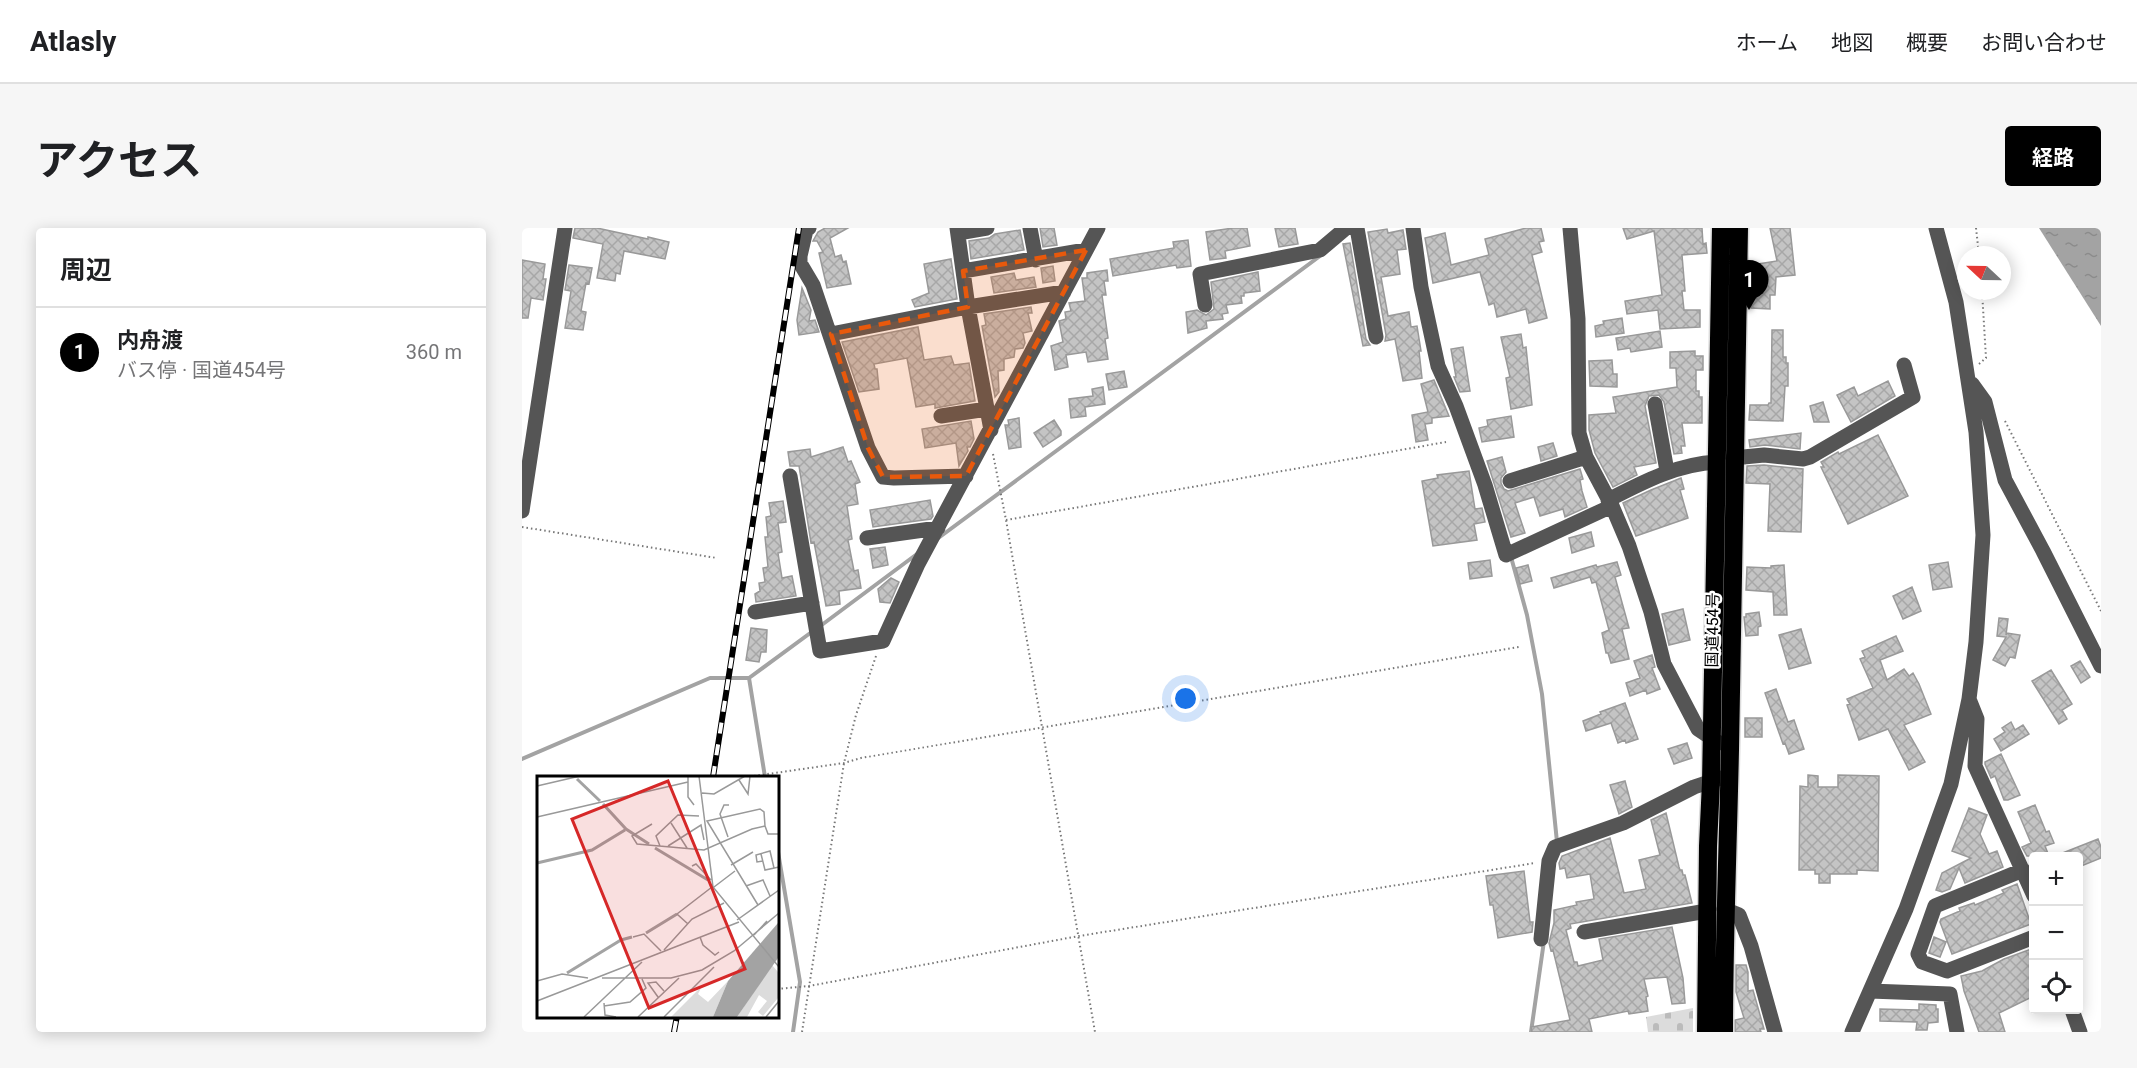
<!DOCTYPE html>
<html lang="ja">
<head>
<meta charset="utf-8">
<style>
	body { margin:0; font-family:Roboto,"Noto Sans JP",sans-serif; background:#f6f6f6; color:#202124 }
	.controls { position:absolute; right:18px; bottom:18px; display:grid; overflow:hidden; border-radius:6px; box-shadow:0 3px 15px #0003 }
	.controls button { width:54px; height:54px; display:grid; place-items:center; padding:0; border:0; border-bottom:2px solid #e0e0e0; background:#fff; color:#202124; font:30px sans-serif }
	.compass { position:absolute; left:1435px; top:18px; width:54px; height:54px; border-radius:50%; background:#fff; box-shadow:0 3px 15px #0003; rotate:292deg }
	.you { position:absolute; left:664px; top:471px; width:21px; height:21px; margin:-15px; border:4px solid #fff; border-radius:50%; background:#1a73e8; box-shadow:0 0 0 9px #1a73e833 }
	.badge { display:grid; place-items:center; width:39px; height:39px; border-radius:50%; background:#000; color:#fff; font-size:20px; font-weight:700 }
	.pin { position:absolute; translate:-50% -50px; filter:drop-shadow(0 2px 3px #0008) }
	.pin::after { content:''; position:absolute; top:32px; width:21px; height:18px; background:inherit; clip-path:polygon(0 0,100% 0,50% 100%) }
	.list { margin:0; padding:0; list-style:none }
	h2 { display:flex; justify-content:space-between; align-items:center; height:78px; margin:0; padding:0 24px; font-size:26px }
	h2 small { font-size:20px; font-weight:400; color:#757577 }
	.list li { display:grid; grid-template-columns:39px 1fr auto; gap:18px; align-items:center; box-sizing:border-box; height:90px; padding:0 24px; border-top:2px solid #e0e0e0 }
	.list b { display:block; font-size:22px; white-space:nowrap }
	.list p { margin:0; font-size:20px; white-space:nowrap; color:#757577 }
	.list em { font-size:20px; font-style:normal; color:#757577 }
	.icon { flex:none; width:33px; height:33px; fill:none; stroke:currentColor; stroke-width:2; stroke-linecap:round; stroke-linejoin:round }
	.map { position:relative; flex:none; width:1579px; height:804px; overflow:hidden; border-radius:6px }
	header { display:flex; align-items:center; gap:36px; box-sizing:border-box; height:84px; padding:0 30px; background:#fff; border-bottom:2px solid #e0e0e0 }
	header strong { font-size:28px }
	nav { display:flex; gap:33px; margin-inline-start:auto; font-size:21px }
	.intro { display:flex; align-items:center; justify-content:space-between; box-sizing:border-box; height:144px; padding:0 36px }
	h1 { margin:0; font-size:42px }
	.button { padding:15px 27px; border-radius:6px; background:#000; color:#fff; font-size:21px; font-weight:700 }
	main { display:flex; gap:36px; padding:0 36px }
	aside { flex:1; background:#fff; border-radius:6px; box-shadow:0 3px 15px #0003 }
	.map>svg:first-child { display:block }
	.cemetery { fill:url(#cemetery-stones) }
	.water { fill:url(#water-ripples) }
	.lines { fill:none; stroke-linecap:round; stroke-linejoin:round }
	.stream { stroke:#a3a3a3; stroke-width:4 }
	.building { fill:url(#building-cross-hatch); stroke:#999; stroke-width:1.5 }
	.highway-casing { stroke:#dbdbdb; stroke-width:21 }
	.path { stroke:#777; stroke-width:2; stroke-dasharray:1.5 3; stroke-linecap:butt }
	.minor { stroke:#555; stroke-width:15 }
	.highway { stroke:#000; stroke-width:18 }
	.rail-casing { stroke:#000; stroke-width:6 }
	.rail { stroke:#fff; stroke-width:4; stroke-dasharray:11; stroke-linecap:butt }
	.marked { fill:#e8590c; fill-opacity:0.2; stroke:#e8590c; stroke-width:4.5; stroke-dasharray:12 8; stroke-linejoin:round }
	.labels { text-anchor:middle; stroke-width:5; stroke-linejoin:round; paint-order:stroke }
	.street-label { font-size:16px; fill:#000; stroke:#fff }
	.inset-river { fill:none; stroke:#a3a3a3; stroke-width:3 }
	.inset-road { fill:none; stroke:#999; stroke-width:1.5 }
	.view { fill:#d62828; fill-opacity:0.15; stroke:#d62828; stroke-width:3 }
	.inset-edge { fill:none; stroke:#000; stroke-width:3 }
</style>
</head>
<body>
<header>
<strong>Atlasly</strong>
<nav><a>ホーム</a><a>地図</a><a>概要</a><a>お問い合わせ</a></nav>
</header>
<div class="intro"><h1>アクセス</h1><a class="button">経路</a></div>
<main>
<aside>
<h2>周辺<small></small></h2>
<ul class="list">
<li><span class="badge">1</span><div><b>内舟渡</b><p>バス停 · 国道454号</p></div><em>360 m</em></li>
</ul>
</aside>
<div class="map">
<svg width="1579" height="804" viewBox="0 0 1579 804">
	<defs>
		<pattern id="cemetery-stones" width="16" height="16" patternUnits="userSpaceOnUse" patternTransform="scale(1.5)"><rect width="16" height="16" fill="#dcdcdc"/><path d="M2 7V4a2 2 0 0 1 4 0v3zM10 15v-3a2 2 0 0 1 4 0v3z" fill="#bbb"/></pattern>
		<pattern id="water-ripples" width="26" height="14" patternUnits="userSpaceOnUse" patternTransform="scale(1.5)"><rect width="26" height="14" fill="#a3a3a3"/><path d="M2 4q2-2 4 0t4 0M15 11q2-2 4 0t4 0" fill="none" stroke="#8b8b8b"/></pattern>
		<pattern id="building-cross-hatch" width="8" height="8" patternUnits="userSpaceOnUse" patternTransform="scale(1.5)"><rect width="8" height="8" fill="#c4c4c4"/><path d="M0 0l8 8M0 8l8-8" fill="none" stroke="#a7a7a7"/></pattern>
	</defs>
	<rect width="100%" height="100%" fill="#fff"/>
	<path class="cemetery" d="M1171 780V804H1126L1124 789Z"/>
	<path class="water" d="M1517 0H1579V98Z"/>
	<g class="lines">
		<path class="stream" d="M415 311 798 28
			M989 329 1005 387 1020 466 1035 614
			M297 399 395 326
			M227 450 243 549
			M0 531 188 450H227L291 403
			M255 618 278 754 271 804
			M1009 804 1022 713"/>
	</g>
	<path class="building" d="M53 0H75L126 11V9L147 14 143 31 102 23 98 46 94 45 93 53 75 50 81 16 51 10Z
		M303 0H326L308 10 313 29 319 27 321 34 324 33 329 56 305 60 297 25 301 24 295 13H291L296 4Z
		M518 0H532L535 17 521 19Z
		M711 0H725L728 18 703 23 704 30 688 32 684 4Z
		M753 0H773L776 16 757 19Z
		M1004 0H1019L1022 13 1017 14 1020 24 1010 27 1025 90 1007 95 1004 81 975 89 972 75 967 77 958 44 911 55 903 10 923 5 929 37 967 27 963 11Z
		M1101 0H1180L1181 16 1184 15 1185 25 1160 27 1163 63H1160L1162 82H1178V99L1138 101 1136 82 1105 86 1103 73 1140 67 1132 3 1105 11Z
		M1248 0H1268L1273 47 1254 49 1253 67H1248V81L1229 80 1230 37 1255 33Z
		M865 1 866 5 881 2 884 21 875 22 878 46 859 49 866 88 887 84 889 99 895 98 899 123H897L900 150 881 153 873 111 863 113 864 107 846 4Z
		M498 2 502 22 449 31 447 13 467 10 473 6Z
		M666 12 669 38 655 40 654 37 591 48 588 31 652 20 651 14Z
		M828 15 844 111 848 117 841 118 821 16Z
		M429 31 435 71 393 79 390 72 407 65 402 36Z
		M0 32 23 36 21 51H24L21 72 9 70 6 90H0Z
		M47 37 70 40 67 56 64 55 59 83 64 84 61 102 43 100 49 63 43 62Z
		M531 38 533 53 521 55 519 40Z
		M585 42 586 53H582L584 67H580L586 110 583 111 586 131 566 134 564 124 544 127 546 139 533 142 529 118 541 114 537 93 544 91 543 84 549 83 547 75 563 73 560 50H565V45Z
		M736 44 738 63 722 65V68H719L720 75 704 77 706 85 700 86 701 91 684 93 685 100 666 105 664 84 675 82 684 87 692 81 689 54Z
		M492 45 494 52 512 49 514 59 472 65 469 49Z
		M280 60 289 82 287 93 293 92 297 104 277 107 275 92Z
		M509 79 510 85H506L510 103 501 105 503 115 501 120 493 121 492 129 482 131V142L476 143 477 164 473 169 460 98 464 97 462 86Z
		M1100 90 1102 105 1074 109 1073 98 1082 96 1081 93Z
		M396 99 402 132 429 128 432 137 447 135 453 173 413 180V176L394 179 385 130 352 136 353 141H355L357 161 337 164 320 114Z
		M1250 102H1261V129H1264V135H1266V158H1263L1261 193 1227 192 1228 177H1246L1247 175H1249Z
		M1138 103 1140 119 1109 124 1108 120 1096 122 1094 110Z
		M999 106 1001 120 1004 119 1010 177 989 181 984 150 988 149 979 109Z
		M941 119 948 163 938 164 932 149H934L929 121Z
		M1173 123V128H1181V142H1174V163H1177V169H1180V195H1160L1163 218H1159L1160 225 1152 226 1142 174 1137 167 1127 168 1123 178 1134 235 1112 239 1115 247 1091 259 1073 225 1067 202V187L1094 185 1091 169 1155 159 1154 140H1148V124Z
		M1090 132 1091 146H1095V159L1068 158 1067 133Z
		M602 143 605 159 587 162 584 146Z
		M912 152 927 188 910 190V195L903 196 906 212 894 214 890 187 906 184 899 156Z
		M1366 153 1373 168 1329 194 1315 167 1332 159 1336 168Z
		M581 159 583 176 563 179 564 188 549 190 547 171 571 168 570 161Z
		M1301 174 1307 194H1292L1288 178Z
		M989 188 992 209 960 214 957 200 966 198 965 192Z
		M497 190 499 219 487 221 483 197H487L486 192Z
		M532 192 539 203V207L521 219 512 205Z
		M449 193 452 211 448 219H445L446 223 437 238 434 215 403 220 400 201Z
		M1279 205 1278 221 1243 217 1228 219 1227 212Z
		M1356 207 1386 268 1326 296 1299 239H1302L1299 234 1316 224 1317 226Z
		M1031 215 1035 228 1019 233 1016 219Z
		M321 219 326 234 329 233 338 254 333 256 336 276 325 278 330 311 326 312 332 343 336 342 339 360 317 363 318 376 304 378 292 314 289 315 277 238H268L266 224 288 221 289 229Z
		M980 229 984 244 979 250V255L982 261 986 263 1058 241 1061 251 1058 252 1060 263 1065 279 1043 289 1041 281 1018 288 1012 269 993 275 1003 305 989 309 965 233Z
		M1242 237 1281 241 1279 304 1246 303 1248 256 1224 255 1225 238Z
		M947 243 953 281 960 280 963 294 952 296 955 312 911 318 900 253 916 250 915 247Z
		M1159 250 1162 261 1158 262 1166 290 1114 308 1101 275 1129 262Z
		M408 272 411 288 409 291 351 299 348 282Z
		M261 273 264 294 256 295 260 324 256 325 260 350 270 348 274 368 234 374 233 366 238 363 237 355 243 354 241 340 246 339 243 309H246L244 289 249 288 247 275Z
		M1069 304 1072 318 1050 325 1047 310Z
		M363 319 366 337 351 340 348 321Z
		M968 332 970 348 948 351 946 335Z
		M1095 334 1099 347 1093 349 1107 400 1100 401 1107 431 1089 435 1086 425H1084L1080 405 1087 402 1074 354 1070 355 1068 349 1032 360 1029 350 1074 337 1075 339Z
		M1426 334 1430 359 1411 362 1407 337Z
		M1006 337 1010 353 998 356 994 340Z
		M1262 337 1265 387H1252L1251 364 1224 362 1225 339 1249 340V338Z
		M369 350 377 354 368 375 358 374 356 361Z
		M1390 359 1399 383 1381 391 1371 368Z
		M1161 381 1168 412 1147 417 1140 386Z
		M1237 384 1239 398 1236 399V407L1224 408 1222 389H1224V386Z
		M1477 390 1486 391 1484 407 1485 405 1498 407 1493 430 1488 429 1483 438 1471 432 1484 409 1475 408Z
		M229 400 245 402 244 424H239L237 434 224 432Z
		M1279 401 1289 435 1267 441 1257 407Z
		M1374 408 1381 423 1358 432 1365 452 1382 441 1387 448 1391 445 1397 456 1409 486 1382 497 1403 534 1387 542 1366 501 1337 512 1325 477 1328 476 1325 471 1351 460 1338 431 1343 429 1340 423Z
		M1130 427 1133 439 1130 440 1138 461 1125 466 1124 462 1108 468 1104 455 1118 450 1112 433Z
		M1558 433 1568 449 1559 455 1549 438Z
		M1529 442 1550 476 1540 482 1545 491 1537 496 1510 453Z
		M1254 461 1266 494 1272 492 1282 521 1267 526 1263 515 1261 516 1243 465Z
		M1103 475 1116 511 1104 515 1103 512 1096 515 1089 495 1064 503 1061 493 1079 486 1078 484Z
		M1223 490H1240V509H1223Z
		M1489 494 1493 502 1501 497 1507 506 1479 523 1472 511 1483 504 1480 500Z
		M1165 515 1170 530 1152 536 1146 521Z
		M1479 526 1498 567 1486 572H1482L1473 548 1469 550 1463 536V534Z
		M1286 547 1296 548V559H1316V547L1357 548 1356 643 1335 642V646H1308V655H1297V646H1293V642H1277L1278 558 1286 559Z
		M1103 553 1110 579 1097 586 1088 557Z
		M1513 577 1524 604 1527 603 1532 615 1523 618 1527 628H1505L1500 619 1509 615 1496 584Z
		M1447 580 1465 587 1458 606 1467 626 1475 623 1481 639 1443 655 1437 640 1428 661 1420 664 1414 662 1420 645 1449 630 1430 623Z
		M1144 585 1157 639 1158 642H1160L1161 647H1163L1170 675 1048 696 1049 700 1044 702 1052 734H1055L1056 738 1081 732 1077 711 1150 699 1161 750 1163 775 1150 776 1145 749 1122 751 1126 768 1124 769 1126 783 1107 786 1106 783 1067 791 1070 804H1010L1009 799 1048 792 1031 722 1029 723 1027 715 1032 695V682L1055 677 1054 674 1072 671 1068 646 1045 650 1043 640 1038 641 1037 635 1040 628 1088 610 1102 665 1124 661 1117 632 1138 627 1129 592Z
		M1576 611 1579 619V630L1557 639V628H1533Z
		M1002 643 1008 694H1011L1010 704 976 710 971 677H968L964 648Z
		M1495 656 1509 696 1430 726 1418 694 1419 691 1438 683 1437 680 1452 675 1453 677 1482 665 1480 662Z
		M1412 709 1424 714 1418 729 1407 725Z
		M1512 720V768L1477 785 1483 804H1457L1442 763 1439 748 1460 743 1482 731Z
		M1214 737H1224L1226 744V763L1231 762 1242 801H1238L1239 804H1213V792L1222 790 1214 764Z
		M1397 776 1414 777V781H1416V794L1406 795 1405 802H1394L1395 794 1358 793V781L1397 782Z"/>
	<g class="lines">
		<g class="highway-casing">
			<path id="highway" d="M1184 804 1186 618 1189 554 1199 0
				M1202 804C1202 710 1206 616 1208 522 1210 348 1213 174 1217 0"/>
		</g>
		<path class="path" d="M1454 0 1457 27
			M1457 136 1464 130 1460 63
			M1483 193 1579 383
			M471 226 484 292 573 804
			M484 292 924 214
			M0 299 195 330
			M232 548 322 535 339 530 997 419
			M255 761 287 758 557 708 1013 635
			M280 804 322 535 334 487 354 428"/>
		<path class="minor" d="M287 0 284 2 278 28V35L291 57 346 220 361 249 372 250 444 248
			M435 0 446 79 469 202
			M508 0 514 32
			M835 0 854 109
			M891 0 899 59 916 138 934 178 963 257 984 327 1090 278
			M1048 0 1056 91 1057 205 1064 229 1090 278 1107 318 1129 384 1142 436 1176 501 1197 515
			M436 5 465 0
			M441 43 564 22
			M683 77 678 46 798 22 824 0
			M309 106 446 79 542 64
			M1450 156 1463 174 1483 252 1521 323 1579 438
			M1133 176 1145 243
			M419 188 465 181
			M1211 230 1242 227 1281 231 1288 229 1391 169 1382 137
			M268 248 298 423 361 413 396 336 576 0
			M988 253 1064 229
			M1086 272C1121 254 1155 236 1195 234
			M0 283 43 0
			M345 310 416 300
			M233 384 290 375
			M1447 471 1455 491 1453 538 1512 668
			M1501 642 1413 678 1396 726 1400 734 1425 743 1512 709
			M1202 681 1217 687 1229 718 1253 804
			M1062 704 1185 683
			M1019 711 1027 633 1033 619 1101 595 1172 559 1199 550
			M1348 763 1428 766 1435 804
			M1550 782 1558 804
			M1330 804 1384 681 1429 556 1447 471 1454 414 1461 307 1454 204 1434 74 1414 0"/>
		<use href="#highway" class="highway"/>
		<g class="rail-casing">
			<path id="rail" d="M191 549 277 0
				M152 804 155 788"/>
		</g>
		<use href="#rail" class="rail"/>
	</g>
	<path class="marked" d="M564 22 444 248 361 249 346 220 309 106 446 79 441 43Z"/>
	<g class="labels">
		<g class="street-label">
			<text transform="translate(1190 402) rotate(-89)" y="6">国道454号</text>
		</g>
	</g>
	<g transform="translate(15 548)">
		<rect width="242" height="242" fill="#fff"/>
		<path d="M235 189 241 196V222L226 240 221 236 230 225 222 219 210 241H200ZM191 205 176 241H134L165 210 161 218 171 226Z" fill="#dcdcdc"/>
		<path d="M241 147V182L200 241H176L191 205Z" fill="#a3a3a3"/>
		<path class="inset-river" d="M40 3 63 25M66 28 89 53 112 68M118 72 171 104M0 87 55 74 88 54M109 157 140 138M30 197 84 164 95 161"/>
		<path class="inset-road" d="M151 0V21L157 29M162 0 176 111 242 191M202 4 211 18 213 0M0 10 43 0M165 17 177 18 208 0M0 41 151 6M134 47 150 72M115 48 95 60 100 68 167 74 215 53 228 50 231 58H242M191 61 183 38 187 29H192M123 70 119 60 141 39 162 40M131 70 164 49 167 64M224 78 228 94 242 91M226 85 220 86 219 79 233 75 237 92M194 89 216 76M155 90 159 88 174 104M209 110 226 104 233 120M177 111 198 95M221 129 170 45 223 33 227 36 228 50M200 144 242 114M151 148 140 138 175 111M217 159 230 145M96 161 107 158 124 175M163 161 166 169 178 179 182 176M127 174 155 143 187 127M65 202H134L165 194 197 175 242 137M0 205 25 198 51 202M121 221 111 207 119 206 127 215M0 225 202 146M67 227 68 239 79 241M67 230 93 226 109 212 105 203M47 241 105 186M101 241 142 202M127 241 177 191M229 241 242 225"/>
		<path class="view" d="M131 5 208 193 112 232 35 43Z"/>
		<rect width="242" height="242" class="inset-edge"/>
	</g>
</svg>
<div class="controls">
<button>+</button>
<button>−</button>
<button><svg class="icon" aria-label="locate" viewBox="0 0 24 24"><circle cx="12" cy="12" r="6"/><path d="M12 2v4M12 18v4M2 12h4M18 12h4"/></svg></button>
</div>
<svg class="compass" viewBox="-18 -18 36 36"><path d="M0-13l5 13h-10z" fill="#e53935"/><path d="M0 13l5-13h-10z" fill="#757577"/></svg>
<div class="you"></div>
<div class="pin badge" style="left:1227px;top:82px">1</div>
</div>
</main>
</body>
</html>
